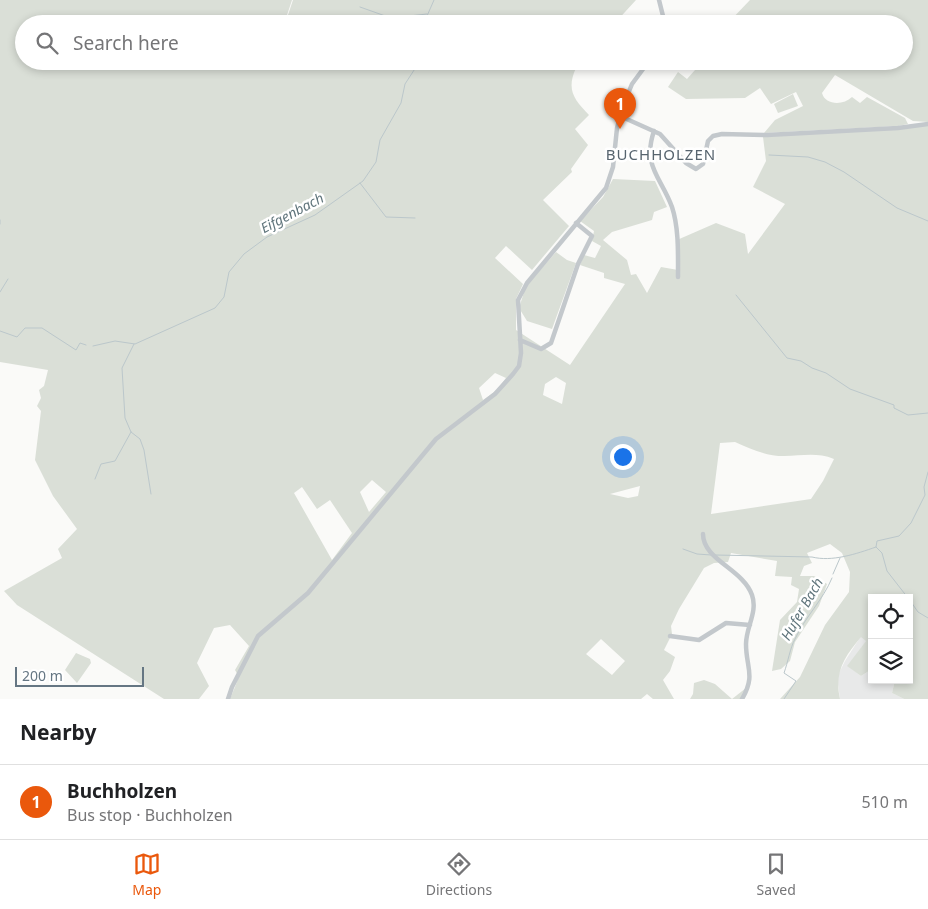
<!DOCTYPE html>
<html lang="en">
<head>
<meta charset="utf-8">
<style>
	body { margin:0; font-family:"Noto Sans",sans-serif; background:#f2f2f2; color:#202124 }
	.controls { position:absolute; right:15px; bottom:15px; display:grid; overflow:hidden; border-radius:0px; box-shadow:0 2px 8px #0003 }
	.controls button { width:45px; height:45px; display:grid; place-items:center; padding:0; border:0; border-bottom:1px solid #e0e0e0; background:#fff; color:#202124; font:25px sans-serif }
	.scale { position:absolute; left:15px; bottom:12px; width:129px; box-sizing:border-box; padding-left:5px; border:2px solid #657683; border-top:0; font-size:14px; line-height:18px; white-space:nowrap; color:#657683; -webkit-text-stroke:4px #fff; paint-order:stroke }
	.you { position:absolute; left:622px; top:456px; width:18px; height:18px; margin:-12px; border:4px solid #fff; border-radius:50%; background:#1a73e8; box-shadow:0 0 0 8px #1a73e833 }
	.badge { display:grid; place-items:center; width:32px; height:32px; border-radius:50%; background:#ea580c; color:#fff; font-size:16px; font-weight:700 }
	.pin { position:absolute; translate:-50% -41px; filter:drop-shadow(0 1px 2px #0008) }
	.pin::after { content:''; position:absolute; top:26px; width:18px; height:15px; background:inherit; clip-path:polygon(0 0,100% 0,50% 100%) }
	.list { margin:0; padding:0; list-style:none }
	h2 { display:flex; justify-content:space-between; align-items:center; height:65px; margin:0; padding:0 20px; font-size:21px }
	h2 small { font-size:16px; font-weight:400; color:#757577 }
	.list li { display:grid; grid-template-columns:32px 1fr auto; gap:15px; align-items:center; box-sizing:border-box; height:75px; padding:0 20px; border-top:1px solid #e0e0e0 }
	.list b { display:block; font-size:19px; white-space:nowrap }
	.list p { margin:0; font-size:16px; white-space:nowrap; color:#757577 }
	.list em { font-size:16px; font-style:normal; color:#757577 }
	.icon { flex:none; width:28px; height:28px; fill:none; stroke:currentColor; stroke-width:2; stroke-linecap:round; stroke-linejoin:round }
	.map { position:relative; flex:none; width:928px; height:699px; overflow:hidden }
	.search { position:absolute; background:#fff; box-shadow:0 2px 8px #0003; left:15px; right:15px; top:15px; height:55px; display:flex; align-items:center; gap:12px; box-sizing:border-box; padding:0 18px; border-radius:28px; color:#757577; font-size:19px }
	.sheet { height:140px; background:#fff }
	nav { display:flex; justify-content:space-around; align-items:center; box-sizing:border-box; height:70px; border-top:1px solid #e0e0e0; background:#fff; font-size:14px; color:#757577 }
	nav a { display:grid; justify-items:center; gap:2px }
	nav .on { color:#ea580c }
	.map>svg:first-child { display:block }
	.built { fill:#e8e9e9 }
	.green { fill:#dadfd7; fill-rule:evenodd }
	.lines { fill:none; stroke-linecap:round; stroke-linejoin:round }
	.stream { stroke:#bbc7cb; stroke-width:1 }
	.minor { stroke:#c3c8cc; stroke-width:4.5 }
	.labels { text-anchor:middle; stroke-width:5; stroke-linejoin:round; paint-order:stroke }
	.water-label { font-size:14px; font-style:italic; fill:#60757c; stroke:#fff }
	.quarter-label { font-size:15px; letter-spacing:1px; fill:#57646e; stroke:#fff }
</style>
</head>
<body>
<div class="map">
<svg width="928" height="699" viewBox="0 0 928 699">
	<rect width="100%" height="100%" fill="#fafaf8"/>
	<path class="built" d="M861 636 867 640 848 666 861 676 872 669V680H895L892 693 904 699H840L837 677 845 661Z"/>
	<path class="green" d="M0 0H292L284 24H24V61H568L576 68C566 90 574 99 589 115L575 129 588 145 571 169 572 172 543 200 569 226 532 270 506 246 495 258 523 284 516 299V330L570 365 625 284 604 278V273L580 265 584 255 595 258 601 246 592 241 594 231 580 221 603 197 613 179 655 181 667 207 654 212 652 220 612 232 603 240 627 260 631 275 636 274 647 293 661 267 678 270 677 240 716 223 745 234 748 254 785 204 753 187 766 161 763 137 928 125V699H904L892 693 895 680H909V598H872V669L861 676 847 666 866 641 861 637C844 657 834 673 840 699H780L800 677 825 625 849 592 850 572 842 553 830 544 807 553 812 563 804 566 800 576H814L827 584 819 606 795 642 790 661 781 669 772 671 780 620 797 602 799 589 791 585 792 577 775 576 777 561 731 553 728 562 714 563 704 568 679 609 671 626 672 634 664 650 675 657 670 671 663 680 674 699H653L647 694 641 699H230L239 677 235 670 249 646 230 625 214 628 197 663 209 686 199 699H164L17 605 4 591 62 558 58 549 77 529 53 496 35 460 41 411 37 406 41 398 39 390 44 386 48 370 0 362ZM495 373 506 378 497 390 483 400 479 388ZM556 377 566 383 562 404 543 395 545 384ZM735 442C751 449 766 456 784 456 802 456 816 452 834 459L823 481 811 499 711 514 720 443ZM372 480 386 492 369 512 360 492ZM640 486 638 496 628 498 610 494ZM302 487 317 509 330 500 352 533 332 560 294 493ZM601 639 625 661 612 675 586 654Z
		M293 0H636L614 24H460C447 18 432 16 418 16L415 22 418 17 456 24H285Z
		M750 0H928V122L913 121 835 75 822 93C825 105 843 106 852 97L860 103 867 97 905 118 908 124 898 126 764 133 775 120 803 106 796 92 771 104 760 88 745 98 686 99 668 87 678 72 687 79 703 61H904V24H727Z
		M793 94 798 106 778 113 774 104Z
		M556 252 567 260 576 263 552 329 527 321 519 308 526 286Z
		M76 653 90 659 91 663 77 683 65 670Z
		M704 680 715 684 732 699 746 688 740 699H690L693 694 694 683Z"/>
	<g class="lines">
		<path class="stream" d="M360 7 391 18 427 14
			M427 16 434 0
			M426 18 427 24
			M769 155 808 157 825 162 844 172 897 208 928 221
			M360 183 386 217 415 218
			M0 220V224
			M0 292 8 279
			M736 295 787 358 801 361 812 368 826 373 850 389 894 405V408L908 415 928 413
			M0 331 17 337 25 328H42L76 350 80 343 86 345
			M134 344 122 368 125 418 131 432 140 439 144 450 151 494
			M93 346 115 341 135 344 215 308 224 297 229 272 244 254 267 237 315 215 363 181 376 162 380 140 401 103 405 84 420 61
			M95 479 101 464 115 461 131 432
			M876 547 882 553 887 571 908 598
			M683 549 697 554 711 555
			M715 555 812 557C832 562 856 554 876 547L877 541 899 536 911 523 925 495 924 487 928 472
			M833 574 840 558
			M909 599 918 612 928 618
			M784 699 796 681 784 673C788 662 790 648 795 639 805 617 823 600 832 578"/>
		<path class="minor" d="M659 0 665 24
			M620 116 660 134 686 163 696 169 703 164 708 141 713 136 722 134 767 135 898 128 928 124
			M654 131C642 166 661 177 672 207 679 228 678 255 678 277
			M520 340 541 349 551 343 578 264 592 236 576 223
			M703 534C703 560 743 569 752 595 758 612 746 627 746 644 746 668 756 675 742 699
			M670 636 699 640 726 623 750 625
			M228 699 232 687 258 636 308 593 436 439 495 394 513 374 519 366 521 353 518 300 527 283 606 188 613 167 617 128 623 106 632 84 649 61"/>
	</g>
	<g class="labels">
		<g class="water-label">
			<text transform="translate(292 213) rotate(-28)" y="5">Eifgenbach</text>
			<text transform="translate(802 609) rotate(-60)" y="5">Hufer Bach</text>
		</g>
		<g class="quarter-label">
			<text x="661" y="160">BUCHHOLZEN</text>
		</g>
	</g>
</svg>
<div class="controls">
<button><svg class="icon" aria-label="locate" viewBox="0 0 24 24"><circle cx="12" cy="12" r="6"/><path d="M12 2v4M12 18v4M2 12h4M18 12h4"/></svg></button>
<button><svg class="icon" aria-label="layers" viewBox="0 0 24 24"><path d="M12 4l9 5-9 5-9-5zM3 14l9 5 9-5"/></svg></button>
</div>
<div class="scale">200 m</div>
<div class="you"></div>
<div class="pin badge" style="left:620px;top:129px">1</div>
<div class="search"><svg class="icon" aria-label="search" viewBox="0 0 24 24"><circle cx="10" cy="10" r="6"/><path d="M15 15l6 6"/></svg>Search here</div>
</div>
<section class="sheet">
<h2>Nearby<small></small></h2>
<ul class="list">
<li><span class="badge">1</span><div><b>Buchholzen</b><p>Bus stop · Buchholzen</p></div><em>510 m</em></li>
</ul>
</section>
<nav>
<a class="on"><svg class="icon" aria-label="map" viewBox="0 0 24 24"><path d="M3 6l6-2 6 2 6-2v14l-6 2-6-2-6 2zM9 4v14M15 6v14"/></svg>Map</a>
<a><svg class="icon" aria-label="directions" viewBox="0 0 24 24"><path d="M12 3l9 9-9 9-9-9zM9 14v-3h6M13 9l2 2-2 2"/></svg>Directions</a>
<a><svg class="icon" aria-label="saved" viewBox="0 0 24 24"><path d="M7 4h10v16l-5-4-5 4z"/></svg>Saved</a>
</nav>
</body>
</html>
